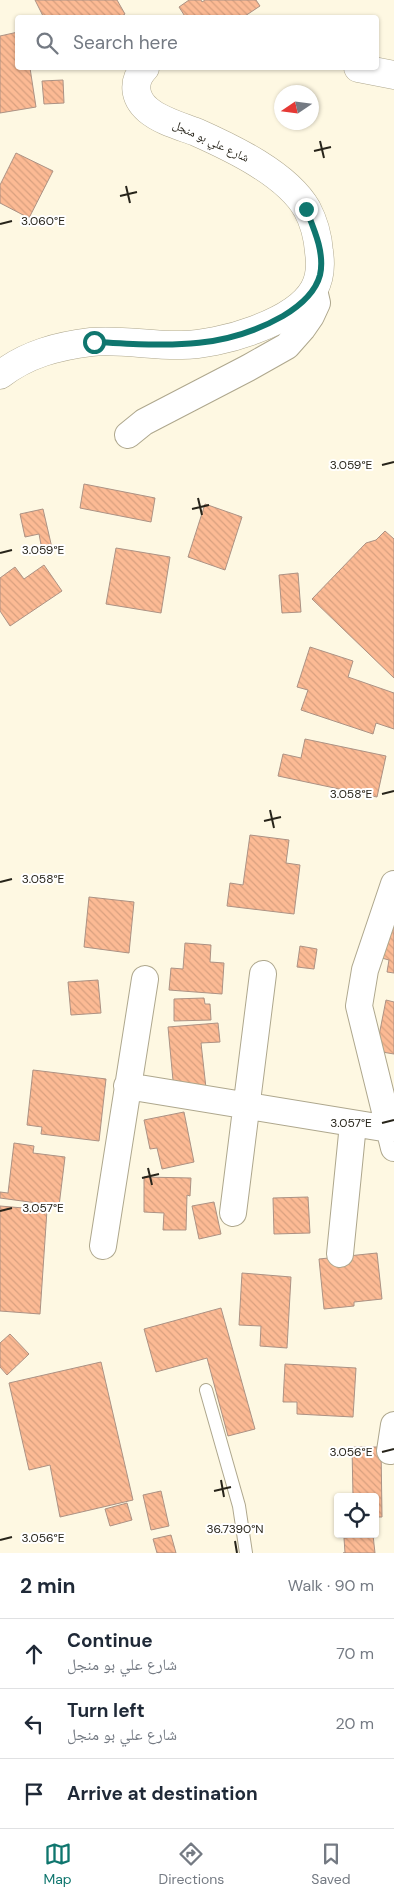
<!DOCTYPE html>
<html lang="en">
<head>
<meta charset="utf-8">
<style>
	body { margin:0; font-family:"DM Sans","Noto Naskh Arabic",sans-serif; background:#f6f6f7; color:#1f2937 }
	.controls { position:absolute; right:15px; bottom:15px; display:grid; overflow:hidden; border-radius:5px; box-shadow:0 1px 4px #0004 }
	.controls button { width:45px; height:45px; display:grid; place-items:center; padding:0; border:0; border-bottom:1px solid #e0e1e3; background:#fff; color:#1f2937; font:25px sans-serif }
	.compass { position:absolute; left:274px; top:85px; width:45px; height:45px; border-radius:50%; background:#fff; box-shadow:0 1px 4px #0004; rotate:257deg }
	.stop { position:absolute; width:15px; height:15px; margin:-11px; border:4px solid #0f766e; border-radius:50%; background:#fff }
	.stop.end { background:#0f766e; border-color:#fff; box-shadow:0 1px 5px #0008 }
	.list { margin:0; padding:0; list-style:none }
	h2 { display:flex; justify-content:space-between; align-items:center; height:65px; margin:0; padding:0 20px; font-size:21px }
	h2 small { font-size:16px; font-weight:400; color:#747a83 }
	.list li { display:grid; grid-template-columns:32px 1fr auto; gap:15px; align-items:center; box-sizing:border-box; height:70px; padding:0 20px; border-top:1px solid #e0e1e3 }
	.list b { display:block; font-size:19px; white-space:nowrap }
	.list p { margin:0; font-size:16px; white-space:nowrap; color:#747a83 }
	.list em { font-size:16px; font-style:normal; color:#747a83 }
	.icon { flex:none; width:28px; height:28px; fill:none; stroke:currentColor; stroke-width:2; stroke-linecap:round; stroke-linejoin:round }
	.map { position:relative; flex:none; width:394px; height:1553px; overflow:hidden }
	.search { position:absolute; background:#fff; box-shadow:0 1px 4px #0004; left:15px; right:15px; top:15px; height:55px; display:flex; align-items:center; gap:12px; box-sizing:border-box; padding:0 18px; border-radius:5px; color:#747a83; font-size:19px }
	.sheet { height:275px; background:#fff }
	nav { display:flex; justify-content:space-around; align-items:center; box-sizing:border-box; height:70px; border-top:1px solid #e0e1e3; background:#fff; font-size:14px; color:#747a83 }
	nav a { display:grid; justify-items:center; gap:2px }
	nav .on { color:#0f766e }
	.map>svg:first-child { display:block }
	.building { fill:url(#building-back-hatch); stroke:#ac9284 }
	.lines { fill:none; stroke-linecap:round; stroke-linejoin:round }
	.service-casing { stroke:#aea78d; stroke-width:14 }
	.minor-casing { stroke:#aea78d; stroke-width:28 }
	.tertiary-casing { stroke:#aea78d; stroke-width:29 }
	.service { stroke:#fff; stroke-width:12 }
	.minor { stroke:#fff; stroke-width:26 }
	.tertiary { stroke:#fff; stroke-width:28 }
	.route { stroke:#0f766e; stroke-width:6 }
	.ticks { fill:none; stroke:#27241a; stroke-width:2 }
	.labels { text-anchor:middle; stroke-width:4; stroke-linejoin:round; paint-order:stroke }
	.street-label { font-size:12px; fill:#27241a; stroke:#fff }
	.ticks-label { font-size:12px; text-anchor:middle; fill:#27241a; stroke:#fff; stroke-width:4; stroke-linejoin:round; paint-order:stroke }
</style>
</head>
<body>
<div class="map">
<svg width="394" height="1553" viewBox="0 0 394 1553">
	<defs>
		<pattern id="building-back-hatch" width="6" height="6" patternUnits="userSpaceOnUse" patternTransform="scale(1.25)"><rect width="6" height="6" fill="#fcba94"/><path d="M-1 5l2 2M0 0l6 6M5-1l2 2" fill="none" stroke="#d8a07f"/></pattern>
	</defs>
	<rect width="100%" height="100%" fill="#fef8e2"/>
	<path class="building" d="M35 0H117L125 14 119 18H44Z
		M189 0H201L202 2 205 0H256L260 6 242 18H186L179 7Z
		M18 32V68H30L36 107 0 113V36Z
		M63 80 64 103 44 104 42 81Z
		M16 153 53 171 29 218 0 203V185Z
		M84 484 155 498 151 522 80 508Z
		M205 504 242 517 225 570 188 557Z
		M43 509 52 548 42 550 39 534 25 537 20 514Z
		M385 531 394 539V678L312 599 366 543 376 540Z
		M116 548 170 557 161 613 106 604Z
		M44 565 62 591 10 626 0 611V578L15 567 24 579Z
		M298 573 301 612 282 613 279 575Z
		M310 647 353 661 348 677 394 693V729L376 723 373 734 301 710 308 690 297 687Z
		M305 739 386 756 377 797 278 776 283 754 301 758Z
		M250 835 289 840 286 863 300 865 294 914 227 906 230 883 243 885Z
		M89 897 134 902 129 953 84 947Z
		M394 917V973L387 972 389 960 378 957Z
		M185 943 211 945 210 962 224 963 222 994 169 990 171 968 183 969Z
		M300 946 317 949 314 969 297 967Z
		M98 980 101 1013 71 1015 68 982Z
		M204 998 205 1004H210L211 1020 174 1021V999Z
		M386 1000 394 1002V1054L376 1051Z
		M218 1023 220 1042 201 1043 206 1088 174 1091 168 1027Z
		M33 1070 106 1079 99 1141 41 1134 42 1127 27 1125Z
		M184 1112 194 1162 162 1169 157 1148 150 1149 144 1120Z
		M14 1143 34 1146 33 1153 65 1157 59 1206 0 1198V1192L8 1193Z
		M144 1177 191 1178 190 1196 187 1195 186 1230H163L164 1213 144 1212Z
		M308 1197 310 1233 274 1234 273 1198Z
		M214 1202 221 1234 199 1239 192 1206Z
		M0 1206 47 1210 40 1314 0 1311Z
		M377 1253 382 1299 354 1302V1306L324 1309 319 1259Z
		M242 1273 291 1277 287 1348 260 1346 261 1326 239 1325Z
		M221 1308 255 1429 228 1436 207 1358 156 1372 144 1329Z
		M10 1334 29 1354 7 1375 0 1367V1343Z
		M101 1362 133 1500 60 1517 50 1465 29 1470 9 1383Z
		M285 1364 356 1368 353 1417 297 1414V1402H283Z
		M352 1447H381L382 1517H375V1497H353Z
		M161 1491 169 1526 151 1530 143 1495Z
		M127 1503 132 1520 110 1526 105 1509Z
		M171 1535 176 1553H157L153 1539Z
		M373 1535 375 1553H343H345L344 1538Z"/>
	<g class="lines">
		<g class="service-casing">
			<path id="service" d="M206 1390 239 1506 246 1553"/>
		</g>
		<g class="minor-casing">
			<path id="minor" d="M128 435 144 422 248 368 287 346 302 329 311 316 317 303 314 290
				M394 884 365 970 359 1006 394 1148
				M127 1086 389 1129
				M233 1213 263 974
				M103 1246 145 979
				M340 1254 353 1124
				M390 1451 394 1425"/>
		</g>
		<g class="tertiary-casing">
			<path id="tertiary" d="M358 68 394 75
				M0 375C27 354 58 346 91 342 120 339 153 346 182 345 219 345 295 323 314 289 320 278 321 265 319 252 318 238 314 222 307 209 287 174 232 148 196 132 180 126 161 121 148 110 134 98 132 81 145 68"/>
		</g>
		<use href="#service" class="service"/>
		<use href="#minor" class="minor"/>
		<use href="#tertiary" class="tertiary"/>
	</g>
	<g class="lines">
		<path class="route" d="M94 342C162 345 220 352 283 316 298 307 315 294 320 275 325 253 314 229 306 209"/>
	</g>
	<path class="ticks" d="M320 141 324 158M314 151 331 147M126 186 130 203M120 196 137 192M0 224 12 221M382 465 394 462M198 498 202 515M192 509 209 505M0 553 12 550M382 794 394 791M270 810 274 828M264 821 281 817M0 882 12 879M382 1123 394 1120M148 1168 152 1185M142 1178 159 1174M0 1211 12 1208M382 1452 394 1449M221 1480 224 1497M214 1491 231 1487M0 1540 12 1537M235 1541 237 1553"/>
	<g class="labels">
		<g class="street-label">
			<text transform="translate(211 141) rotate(25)" y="4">شارع علي بو منجل</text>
		</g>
	</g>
	<g class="ticks-label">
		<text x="43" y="225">3.060°E</text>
		<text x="351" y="469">3.059°E</text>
		<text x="43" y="554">3.059°E</text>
		<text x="351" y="798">3.058°E</text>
		<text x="43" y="883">3.058°E</text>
		<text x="351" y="1127">3.057°E</text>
		<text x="43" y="1212">3.057°E</text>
		<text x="351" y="1456">3.056°E</text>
		<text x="235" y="1533">36.7390°N</text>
		<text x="43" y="1542">3.056°E</text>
	</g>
</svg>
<div class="controls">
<button><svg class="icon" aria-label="locate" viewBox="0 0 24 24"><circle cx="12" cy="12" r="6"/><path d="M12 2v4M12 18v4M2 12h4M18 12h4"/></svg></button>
</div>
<svg class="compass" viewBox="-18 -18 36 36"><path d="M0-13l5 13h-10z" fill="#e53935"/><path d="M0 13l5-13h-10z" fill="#747a83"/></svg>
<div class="stop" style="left:94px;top:342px"></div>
<div class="stop end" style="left:306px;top:209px"></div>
<div class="search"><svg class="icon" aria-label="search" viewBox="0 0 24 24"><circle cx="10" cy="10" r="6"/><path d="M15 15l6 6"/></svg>Search here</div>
</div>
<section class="sheet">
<h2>2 min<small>Walk · 90 m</small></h2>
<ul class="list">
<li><svg class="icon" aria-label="ahead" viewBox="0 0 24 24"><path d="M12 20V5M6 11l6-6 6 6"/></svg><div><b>Continue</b><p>شارع علي بو منجل</p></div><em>70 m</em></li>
<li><svg class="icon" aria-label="left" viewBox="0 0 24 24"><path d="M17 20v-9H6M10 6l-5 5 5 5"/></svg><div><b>Turn left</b><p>شارع علي بو منجل</p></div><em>20 m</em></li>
<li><svg class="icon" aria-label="arrive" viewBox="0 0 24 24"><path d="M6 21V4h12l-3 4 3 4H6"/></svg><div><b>Arrive at destination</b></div></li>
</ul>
</section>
<nav>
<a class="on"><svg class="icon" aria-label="map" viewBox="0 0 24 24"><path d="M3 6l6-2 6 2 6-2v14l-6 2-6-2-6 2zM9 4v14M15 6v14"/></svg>Map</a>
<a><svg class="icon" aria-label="directions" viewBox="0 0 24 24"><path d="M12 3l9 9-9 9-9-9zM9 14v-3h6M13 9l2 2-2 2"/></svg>Directions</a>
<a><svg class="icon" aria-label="saved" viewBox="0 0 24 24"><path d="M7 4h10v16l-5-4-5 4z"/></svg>Saved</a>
</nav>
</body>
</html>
